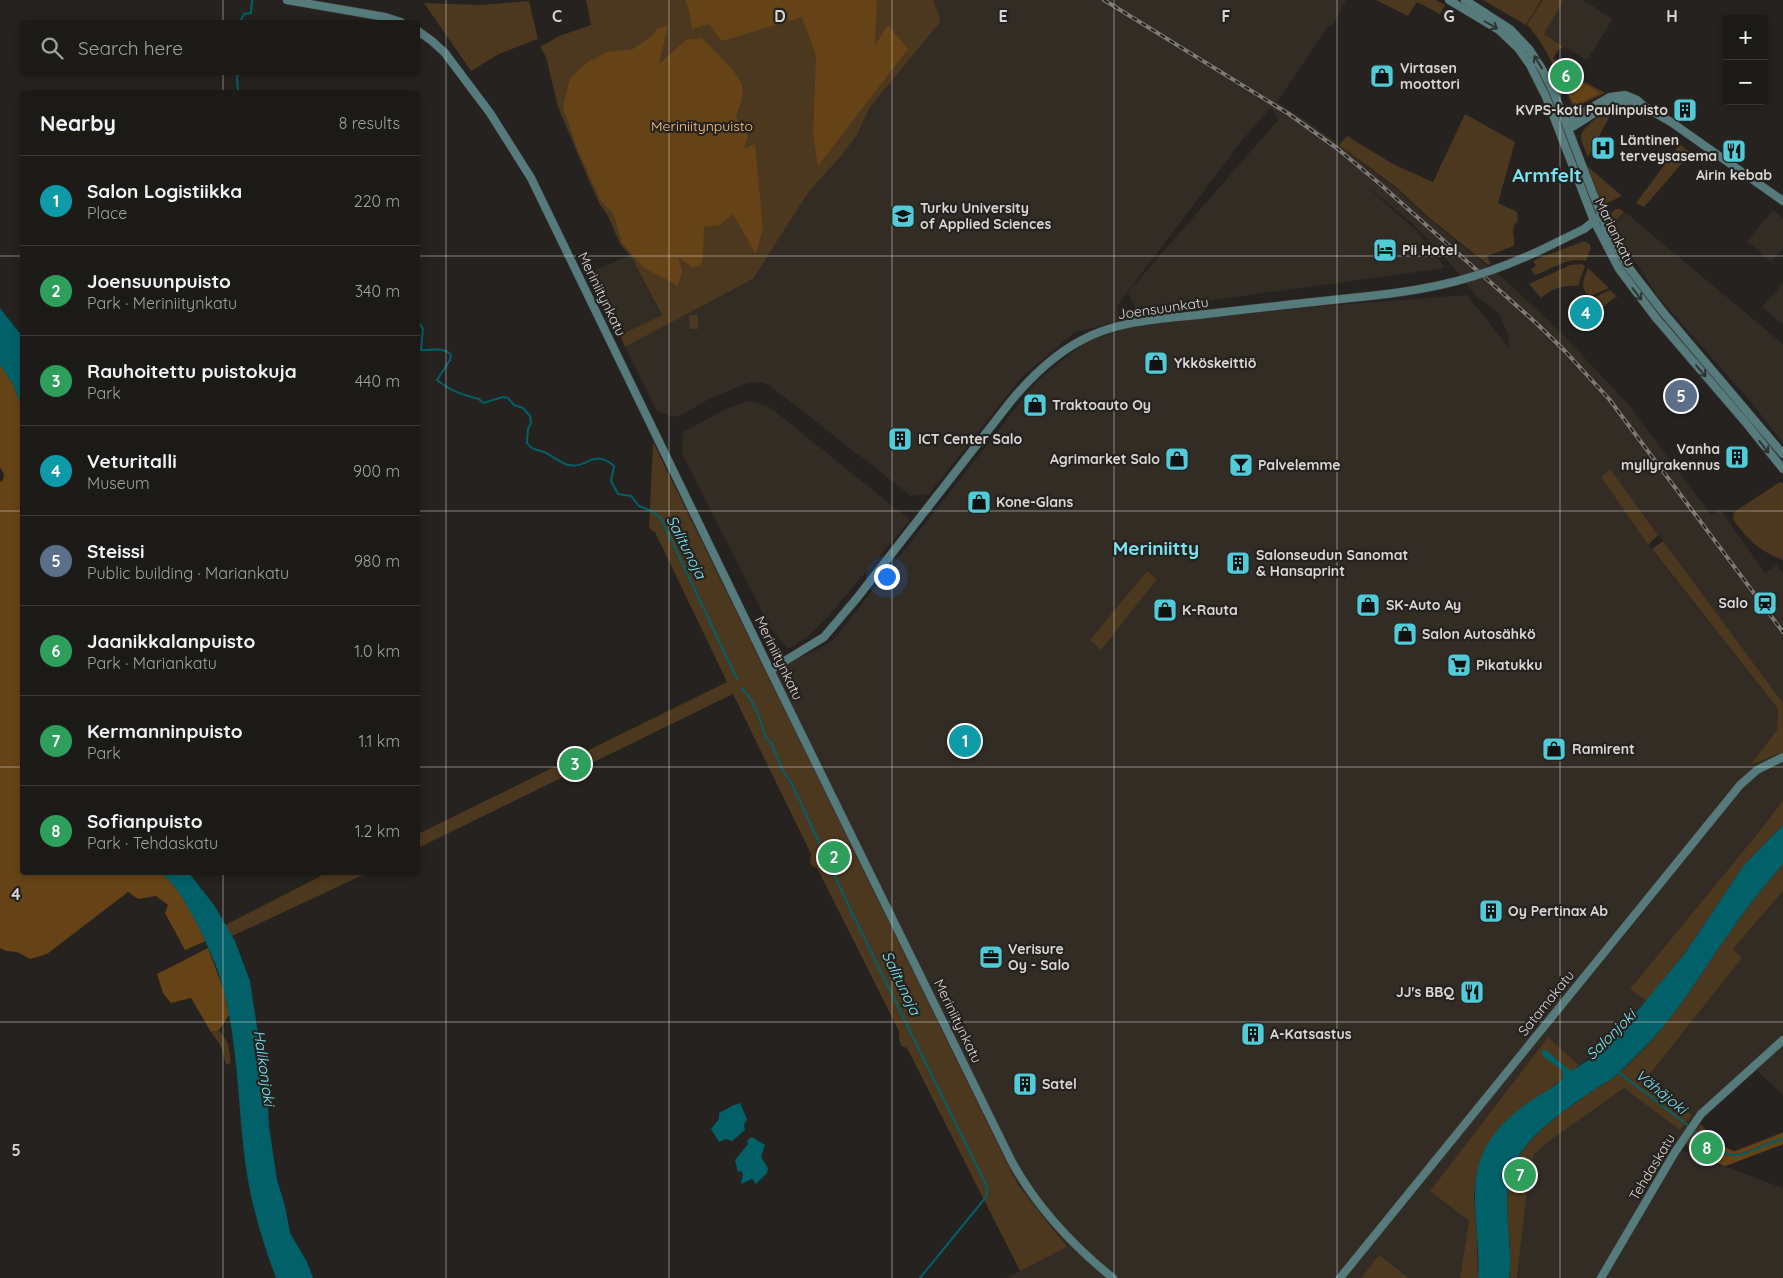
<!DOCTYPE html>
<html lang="en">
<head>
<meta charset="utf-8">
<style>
	body { margin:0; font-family:Quicksand,sans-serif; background:#252320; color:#f1f3f6 }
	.controls { position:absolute; right:15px; top:15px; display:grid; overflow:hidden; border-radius:5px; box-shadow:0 2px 8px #0003 }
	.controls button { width:45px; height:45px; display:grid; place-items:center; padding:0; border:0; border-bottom:1px solid #3a3836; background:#1c1a17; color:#f1f3f6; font:25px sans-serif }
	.you { position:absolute; left:886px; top:576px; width:18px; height:18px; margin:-12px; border:4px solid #fff; border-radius:50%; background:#1a73e8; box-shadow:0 0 0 8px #1a73e833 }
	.badge { display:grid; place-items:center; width:32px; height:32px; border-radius:50%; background:#52cbd8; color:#fff; font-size:16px; font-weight:700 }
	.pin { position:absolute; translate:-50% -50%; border:2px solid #fff; box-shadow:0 1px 5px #0006 }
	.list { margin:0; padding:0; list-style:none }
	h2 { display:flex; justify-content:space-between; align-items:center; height:65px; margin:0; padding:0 20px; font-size:21px }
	h2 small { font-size:16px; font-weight:400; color:#a0a1a1 }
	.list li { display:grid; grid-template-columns:32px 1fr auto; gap:15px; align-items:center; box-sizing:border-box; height:90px; padding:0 20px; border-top:1px solid #3a3836 }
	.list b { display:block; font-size:19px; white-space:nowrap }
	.list p { margin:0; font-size:16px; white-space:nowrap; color:#a0a1a1 }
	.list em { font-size:16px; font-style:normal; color:#a0a1a1 }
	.icon { flex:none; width:28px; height:28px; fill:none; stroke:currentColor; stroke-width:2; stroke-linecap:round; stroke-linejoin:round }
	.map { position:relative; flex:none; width:1783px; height:1278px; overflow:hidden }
	.search { position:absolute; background:#1c1a17; box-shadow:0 2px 8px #0003; left:20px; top:20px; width:400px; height:55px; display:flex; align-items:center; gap:12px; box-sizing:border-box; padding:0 18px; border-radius:5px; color:#a0a1a1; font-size:19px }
	.panel { position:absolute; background:#1c1a17; box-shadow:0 2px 8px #0003; left:20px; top:90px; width:400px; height:785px; border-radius:5px }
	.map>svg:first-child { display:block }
	.built { fill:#322c25 }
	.green { fill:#4c371f }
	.forest { fill:#654316 }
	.water { fill:#026068 }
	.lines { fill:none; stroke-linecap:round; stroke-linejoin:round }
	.stream { stroke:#026068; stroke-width:2 }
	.secondary-casing { stroke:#3f3d3a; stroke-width:9 }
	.secondary { stroke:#567b7c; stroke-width:8 }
	.rail-casing { stroke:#7c7977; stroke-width:4 }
	.rail { stroke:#25221f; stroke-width:2; stroke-dasharray:5.5; stroke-linecap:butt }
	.secondary-bridge-casing { stroke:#3f3d3a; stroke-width:9; stroke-linecap:butt }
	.secondary-bridge { stroke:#567b7c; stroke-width:8 }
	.oneway { stroke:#2f3432 }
	.grid { fill:none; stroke:#d9d7d5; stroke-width:1; stroke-opacity:0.55 }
	.labels { text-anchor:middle; stroke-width:4.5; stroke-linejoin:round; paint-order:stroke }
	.poi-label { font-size:14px; font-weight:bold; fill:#d9d7d5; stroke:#25221f; text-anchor:start }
	.park-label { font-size:14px; fill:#fdc482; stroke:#25221f }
	.street-label { font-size:14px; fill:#d9d7d5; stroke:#25221f }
	.water-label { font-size:15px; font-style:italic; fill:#79ebf8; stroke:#25221f }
	.district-label { font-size:19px; font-weight:bold; fill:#7ae5f0; stroke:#25221f }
	.grid-label { font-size:16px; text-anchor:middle; font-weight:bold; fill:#d9d7d5; stroke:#25221f; stroke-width:4.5; stroke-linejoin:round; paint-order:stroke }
</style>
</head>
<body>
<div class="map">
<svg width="1783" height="1278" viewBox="0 0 1783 1278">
	<rect width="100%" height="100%" fill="#25221f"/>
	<path class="built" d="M933 0H1346L1332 26H1328L1277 102 1314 126 1398 190 1421 212 1513 287 1564 336 1627 403 1711 515 1720 509 1765 573 1777 565 1783 574V703L1610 470 1601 477 1648 545 1778 709 1777 730 1751 764 1783 752V800L1762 828 1630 989 1646 1001 1608 1043 1579 1065 1548 1037 1430 1191 1469 1221 1460 1278H1409L1379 1255 1361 1278H1006L1067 1247 1018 1185 767 673 832 642 1037 381 1084 343 1123 329 1177 321 1310 307 1467 295 1508 347 1509 336 1498 313 1477 297 1457 271 1412 223 1360 181 1416 230 1445 268 1136 311 1128 292 1278 120 1271 107 1245 137 1116 307 1121 320 1074 333 1022 377 929 494 911 496 769 385 761 382 748 383 713 397 679 416 671 417 656 410 625 347 753 279 808 193 841 156 857 135 870 107Z
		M1564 0H1583L1613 19 1587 60 1543 34Z
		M1773 210 1783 218V248L1771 262 1747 241Z
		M1625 212 1783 344V443L1751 402 1659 298 1612 226Z
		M630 255 662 316 620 335 590 272Z
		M1783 283V322L1782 324 1762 307Z
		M749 401 768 406 910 520 825 620 806 638 788 649 771 629 682 454 683 432 728 408Z
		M1783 891V1095L1755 1069 1699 1121 1681 1150 1783 1188V1278H1517L1528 1182 1534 1154 1552 1139 1741 958 1733 949Z"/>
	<path class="green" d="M586 0H933L939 15 940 22 870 107 857 135 841 156 808 193 753 279 625 347 620 335 662 315 630 255 620 244 607 214 600 205 588 178 558 107 546 57 540 47 559 36 591 25Z
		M1376 0H1436L1445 5 1440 14 1417 2 1408 16Z
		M1483 0H1541L1526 25Z
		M1542 0H1564L1544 34 1564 47 1558 50 1553 58 1556 60 1554 65 1605 93 1574 108C1562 85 1545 42 1527 25Z
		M529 1 538 39 499 54 471 71 424 3 481 5Z
		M1615 106 1588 157C1586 152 1582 144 1581 138 1579 128 1606 111 1615 106Z
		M1465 114 1515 142 1498 203 1517 212 1518 221C1509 227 1516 237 1514 246L1487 256 1491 264 1488 265 1427 216 1396 187 1339 145 1347 136 1393 164 1433 182Z
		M1680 144 1691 153 1644 207 1636 203Z
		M1587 166 1622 196 1605 204 1601 201Z
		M1616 209H1620L1624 212 1612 225 1608 219 1612 212Z
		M1584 241 1590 244 1591 248 1586 261C1567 256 1553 269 1535 275L1531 269 1536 266 1533 261 1537 259Z
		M1582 264 1585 266 1578 286C1563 285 1553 288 1541 298L1529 284 1570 265Z
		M1588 268 1609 288 1591 296C1578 290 1584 278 1588 268Z
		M1610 290 1618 298 1615 297 1602 308 1605 313 1603 314 1593 298Z
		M689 315H698V329H690Z
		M653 442 1018 1185 1067 1247 1020 1271 907 1048 901 1046 899 1040V1031L817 868 812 866 810 860 811 854 733 694 418 848V834L727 682 655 532 649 528Z
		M1610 469 1658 535 1648 545 1601 477Z
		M1780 482 1783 483V560C1761 552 1746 539 1733 519L1734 512Z
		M1663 541 1783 703V752L1750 765 1777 730 1778 709 1652 549Z
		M1147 571 1157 579 1101 650 1090 640Z
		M1783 800V825L1744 865 1685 953 1646 1001 1630 989 1762 828Z
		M1783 864V891L1733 949 1742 958 1645 1080 1692 1115 1680 1130 1624 1088 1552 1139 1534 1154 1528 1182 1517 1278H1509C1514 1242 1500 1205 1512 1169 1523 1139 1566 1109 1592 1091 1599 1086 1608 1082 1614 1077 1629 1064 1650 1043 1662 1028 1688 997 1708 962 1732 929 1748 906 1765 885 1783 864Z
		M320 873H367L226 939 221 927 321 876Z
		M219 1030 228 1043 231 1063 226 1065 221 1046 211 1032Z
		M1548 1037 1579 1065 1550 1089 1483 1155 1477 1174 1474 1193 1477 1239 1478 1278H1460L1469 1221 1430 1191Z
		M1701 1124 1719 1144 1734 1151 1783 1132V1144L1726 1166 1690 1153 1686 1141Z
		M1379 1255 1409 1278H1361Z"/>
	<path class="forest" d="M685 0H877L875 46 888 25 908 49 818 166 813 135 816 56 802 17 722 41 709 24 692 29 688 7Z
		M668 25 659 64 686 40 702 38C712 49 736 70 741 83 745 93 739 107 736 117L748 136 744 149 755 144 763 228 756 254 733 214 720 225 704 227 703 257 701 266 692 267 678 257 682 271 678 286 643 267 622 243 613 213 601 201 578 151 563 107 570 78 588 62 607 52 633 49 652 36 657 29Z
		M1556 67 1600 93 1576 105 1572 101Z
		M0 365 13 384 22 407V872L161 873C182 890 193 917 206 941L185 950 165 913 168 905 156 896 138 899 128 892 47 954 30 959 17 952 6 951 0 948V482L3 480 4 474 0 467Z
		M208 948 224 991 229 1015 219 1030 211 1032 191 998 171 1003 163 993 157 974Z
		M1702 1129 1719 1145 1734 1152 1783 1133V1138C1740 1149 1739 1169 1698 1133Z
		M1697 1135C1739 1172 1738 1152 1783 1140V1144L1725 1166 1691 1152 1690 1146Z"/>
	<path class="water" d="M0 308 22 336V407L13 384 0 365Z
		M1783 825V864C1765 885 1748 906 1732 929 1708 962 1688 997 1662 1028 1649 1044 1629 1063 1614 1077 1608 1082 1599 1086 1592 1091 1566 1109 1523 1138 1512 1169 1500 1205 1514 1242 1509 1278H1478C1482 1220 1456 1166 1508 1119 1516 1112 1525 1104 1535 1098 1545 1092 1555 1087 1563 1078L1562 1070 1544 1057 1541 1052 1543 1049C1554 1055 1561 1064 1571 1071L1601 1052 1621 1031 1685 953 1744 865Z
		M161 873H189L214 905 235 941 250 981 257 1027 265 1056 269 1126 277 1180 285 1206 290 1233 307 1262 313 1278H276C262 1241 250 1200 245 1161 238 1105 238 1047 224 992 218 967 207 944 196 922 186 904 177 886 161 873Z
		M740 1103 747 1119 744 1125 745 1130 732 1141 726 1139 719 1142 711 1129 719 1119V1113L734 1105Z
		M752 1137 765 1145 761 1157 768 1168 767 1173 756 1184 752 1179 741 1184 743 1174 741 1171 738 1172 735 1160 748 1144 747 1140Z"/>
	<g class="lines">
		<path class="stream" d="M240 22 244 14 251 13 252 0
			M238 92 237 78 238 74 241 72
			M418 321 423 329 421 350C431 351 443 346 451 355L450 360 437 380C452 392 461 394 479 399L483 403 503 397 508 398 514 405 523 408 530 416 531 423 528 429 527 443C532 450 537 450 544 452 553 456 560 463 569 465 588 469 593 448 614 466L611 481 618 494 631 496 639 506 652 511 661 518 737 679
			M742 688C755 703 761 720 766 739L771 742 783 771 791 782 853 915 987 1187 986 1197 920 1278
			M1617 1071 1689 1126
			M1692 1129C1708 1143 1724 1161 1746 1153 1759 1149 1770 1141 1783 1139"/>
		<g class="secondary-casing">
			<path id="secondary" d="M287 0 385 17 401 22
				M1449 0 1499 30 1518 48 1530 65 1546 97 1594 221 1619 269 1656 318 1746 423 1783 469
				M1465 0 1510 29 1529 49 1542 69 1554 93 1606 227 1626 264 1663 312 1783 454
				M418 31 432 41 445 53 490 113 531 178 770 670 1012 1162C1038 1209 1072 1245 1113 1278
				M1566 122 1610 97 1625 95 1637 100 1645 107 1671 122 1783 201
				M1568 129C1583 122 1605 103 1620 102 1628 101 1636 105 1643 107
				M1541 250 1584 229 1598 218
				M770 670 824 637 857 598 1011 401C1031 377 1052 356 1080 341 1116 321 1158 319 1198 315 1255 308 1312 302 1370 296
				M1340 1278 1740 785 1757 770 1783 757
				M1601 1278 1675 1152 1701 1114 1783 1040"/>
		</g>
		<use href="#secondary" class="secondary"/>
		<g class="rail-casing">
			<path id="rail" d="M1104 0 1289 114 1338 149 1380 184 1535 322 1564 350 1609 399 1783 632"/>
		</g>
		<use href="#rail" class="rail"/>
		<g class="secondary-bridge-casing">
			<path id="secondary-bridge" d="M1370 296C1435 289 1481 278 1541 250"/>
		</g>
		<use href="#secondary-bridge" class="secondary-bridge"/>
	</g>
	<defs><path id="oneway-shaft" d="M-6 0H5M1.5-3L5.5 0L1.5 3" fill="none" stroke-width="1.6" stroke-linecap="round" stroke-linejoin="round" transform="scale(1.25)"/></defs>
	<g class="oneway">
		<use href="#oneway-shaft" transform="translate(1491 25) rotate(30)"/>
		<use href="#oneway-shaft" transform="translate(1538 62) rotate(-122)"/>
		<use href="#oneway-shaft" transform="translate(1637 294) rotate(52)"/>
		<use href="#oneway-shaft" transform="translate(1701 371) rotate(49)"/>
		<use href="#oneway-shaft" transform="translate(1764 447) rotate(52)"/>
	</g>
	<path class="grid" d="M223 0V22M446 0V1278M669 0V1278M892 0V1278M1114 0V1278M1337 0V1278M1560 0V1278M223 72V92M0 256H22M418 256H1783M0 511H22M418 511H1783M0 767H22M418 767H1783M223 872V1278M0 1022H1783"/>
	<defs>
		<g id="shop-square" transform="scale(1.25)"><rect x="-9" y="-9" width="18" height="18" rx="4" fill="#52cbd8" stroke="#25221f"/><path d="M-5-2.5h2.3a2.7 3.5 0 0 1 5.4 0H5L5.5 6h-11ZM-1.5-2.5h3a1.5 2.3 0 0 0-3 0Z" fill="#111"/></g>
		<g id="building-square" transform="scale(1.25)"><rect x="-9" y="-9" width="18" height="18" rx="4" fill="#52cbd8" stroke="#25221f"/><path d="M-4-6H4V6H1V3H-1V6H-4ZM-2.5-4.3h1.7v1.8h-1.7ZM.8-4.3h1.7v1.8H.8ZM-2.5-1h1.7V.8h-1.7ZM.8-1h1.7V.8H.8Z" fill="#111"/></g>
		<g id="hospital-square" transform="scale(1.25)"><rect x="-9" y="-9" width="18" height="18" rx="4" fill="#52cbd8" stroke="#25221f"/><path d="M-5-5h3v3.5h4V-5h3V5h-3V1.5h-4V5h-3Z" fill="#111"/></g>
		<g id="restaurant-square" transform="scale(1.25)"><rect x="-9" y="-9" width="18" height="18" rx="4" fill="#52cbd8" stroke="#25221f"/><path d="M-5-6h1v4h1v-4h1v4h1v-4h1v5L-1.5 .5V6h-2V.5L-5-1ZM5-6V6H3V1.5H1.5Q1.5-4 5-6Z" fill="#111"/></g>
		<g id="university-square" transform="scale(1.25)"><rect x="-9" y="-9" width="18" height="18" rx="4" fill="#52cbd8" stroke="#25221f"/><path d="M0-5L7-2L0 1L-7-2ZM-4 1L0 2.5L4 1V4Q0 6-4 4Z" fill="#111"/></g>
		<g id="hotel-square" transform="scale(1.25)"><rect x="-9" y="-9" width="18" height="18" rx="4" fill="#52cbd8" stroke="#25221f"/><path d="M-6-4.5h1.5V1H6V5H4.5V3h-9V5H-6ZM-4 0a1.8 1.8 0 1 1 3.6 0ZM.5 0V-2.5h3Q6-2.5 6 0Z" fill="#111"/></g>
		<g id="bar-square" transform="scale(1.25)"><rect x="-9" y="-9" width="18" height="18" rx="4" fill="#52cbd8" stroke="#25221f"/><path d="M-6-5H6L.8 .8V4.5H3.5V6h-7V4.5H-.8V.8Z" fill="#111"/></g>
		<g id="station-square" transform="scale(1.25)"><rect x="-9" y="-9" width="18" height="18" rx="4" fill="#52cbd8" stroke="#25221f"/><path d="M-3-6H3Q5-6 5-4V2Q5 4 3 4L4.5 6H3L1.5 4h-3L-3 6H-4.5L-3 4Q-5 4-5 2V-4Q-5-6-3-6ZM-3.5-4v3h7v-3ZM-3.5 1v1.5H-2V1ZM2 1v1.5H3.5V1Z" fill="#111"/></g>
		<g id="supermarket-square" transform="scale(1.25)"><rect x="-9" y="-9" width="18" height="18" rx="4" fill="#52cbd8" stroke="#25221f"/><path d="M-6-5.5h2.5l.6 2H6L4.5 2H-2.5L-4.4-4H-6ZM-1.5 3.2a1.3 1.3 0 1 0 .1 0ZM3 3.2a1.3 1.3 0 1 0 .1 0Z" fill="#111"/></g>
		<g id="office-square" transform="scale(1.25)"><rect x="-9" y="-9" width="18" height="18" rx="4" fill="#52cbd8" stroke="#25221f"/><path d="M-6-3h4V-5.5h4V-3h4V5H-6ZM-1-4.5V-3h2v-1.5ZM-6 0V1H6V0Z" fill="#111"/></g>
	</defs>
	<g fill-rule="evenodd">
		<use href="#shop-square" x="1382" y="76"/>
		<use href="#building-square" x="1685" y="110"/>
		<use href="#hospital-square" x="1603" y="148"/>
		<use href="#restaurant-square" x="1734" y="151"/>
		<use href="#university-square" x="903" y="216"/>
		<use href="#hotel-square" x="1385" y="250"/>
		<use href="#shop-square" x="1156" y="363"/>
		<use href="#shop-square" x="1035" y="405"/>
		<use href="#building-square" x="900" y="439"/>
		<use href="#building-square" x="1737" y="457"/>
		<use href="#shop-square" x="1177" y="459"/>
		<use href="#bar-square" x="1241" y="465"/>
		<use href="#shop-square" x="979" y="502"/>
		<use href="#building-square" x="1238" y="563"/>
		<use href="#station-square" x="1765" y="603"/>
		<use href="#shop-square" x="1368" y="605"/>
		<use href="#shop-square" x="1165" y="610"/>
		<use href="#shop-square" x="1405" y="634"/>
		<use href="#supermarket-square" x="1459" y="665"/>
		<use href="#shop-square" x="1554" y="749"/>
		<use href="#building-square" x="1491" y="911"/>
		<use href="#office-square" x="991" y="957"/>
		<use href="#restaurant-square" x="1472" y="992"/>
		<use href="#building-square" x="1253" y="1034"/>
		<use href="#building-square" x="1025" y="1084"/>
	</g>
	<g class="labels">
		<g class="poi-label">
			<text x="1400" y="73">Virtasen<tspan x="1400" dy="16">moottori</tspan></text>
			<text x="1668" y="115" text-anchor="end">KVPS-koti Paulinpuisto</text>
			<text x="1620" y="145">Läntinen<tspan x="1620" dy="16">terveysasema</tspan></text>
			<text x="1734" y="180" text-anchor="middle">Airin kebab</text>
			<text x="920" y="213">Turku University<tspan x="920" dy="16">of Applied Sciences</tspan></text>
			<text x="1402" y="255">Pii Hotel</text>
			<text x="1174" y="368">Ykköskeittiö</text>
			<text x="1052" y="410">Traktoauto Oy</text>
			<text x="918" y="444">ICT Center Salo</text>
			<text x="1720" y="454" text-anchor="end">Vanha<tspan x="1720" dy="16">myllyrakennus</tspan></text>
			<text x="1160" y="464" text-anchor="end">Agrimarket Salo</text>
			<text x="1258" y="470">Palvelemme</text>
			<text x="996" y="507">Kone-Glans</text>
			<text x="1256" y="560">Salonseudun Sanomat<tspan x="1256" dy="16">&amp; Hansaprint</tspan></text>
			<text x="1748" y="608" text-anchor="end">Salo</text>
			<text x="1386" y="610">SK-Auto Ay</text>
			<text x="1182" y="615">K-Rauta</text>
			<text x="1422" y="639">Salon Autosähkö</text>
			<text x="1476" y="670">Pikatukku</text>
			<text x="1572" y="754">Ramirent</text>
			<text x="1508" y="916">Oy Pertinax Ab</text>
			<text x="1008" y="954">Verisure<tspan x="1008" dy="16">Oy - Salo</tspan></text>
			<text x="1454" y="997" text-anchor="end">JJ's BBQ</text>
			<text x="1270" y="1039">A-Katsastus</text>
			<text x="1042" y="1089">Satel</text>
		</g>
		<g class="park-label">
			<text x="702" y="131">Meriniitynpuisto</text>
		</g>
		<g class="street-label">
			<text transform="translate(1615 232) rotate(64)" y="5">Mariankatu</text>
			<text transform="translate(602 294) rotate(64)" y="5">Meriniitynkatu</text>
			<text transform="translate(1163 308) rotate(-8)" y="5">Joensuunkatu</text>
			<text transform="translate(779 658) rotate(64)" y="5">Meriniitynkatu</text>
			<text transform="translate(1546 1003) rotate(-51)" y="5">Satamakatu</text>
			<text transform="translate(958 1021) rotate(64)" y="5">Meriniitynkatu</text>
			<text transform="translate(1652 1167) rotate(-59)" y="5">Tehdaskatu</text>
		</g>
		<g class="water-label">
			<text transform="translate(686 547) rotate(63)" y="5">Salitunoja</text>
			<text transform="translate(901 983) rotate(64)" y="5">Salitunoja</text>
			<text transform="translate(1611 1035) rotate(-45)" y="5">Salonjoki</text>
			<text transform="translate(264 1068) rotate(82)" y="5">Halikonjoki</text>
			<text transform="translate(1661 1092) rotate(39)" y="5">Vähäjoki</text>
		</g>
		<g class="district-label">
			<text x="1547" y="182">Armfelt</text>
			<text x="1156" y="555">Meriniitty</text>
		</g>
	</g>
	<g class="grid-label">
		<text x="557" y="22">C</text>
		<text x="780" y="22">D</text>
		<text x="1003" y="22">E</text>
		<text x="1226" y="22">F</text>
		<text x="1449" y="22">G</text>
		<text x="1672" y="22">H</text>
		<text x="16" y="900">4</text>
		<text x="16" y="1156">5</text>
	</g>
</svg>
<div class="controls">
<button>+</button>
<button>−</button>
</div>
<div class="you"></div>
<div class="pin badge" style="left:965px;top:741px;background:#0f9aa8">1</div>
<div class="pin badge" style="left:834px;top:857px;background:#2e9e5b">2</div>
<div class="pin badge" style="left:575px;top:764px;background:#2e9e5b">3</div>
<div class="pin badge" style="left:1586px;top:313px;background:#0f9aa8">4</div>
<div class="pin badge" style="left:1681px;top:396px;background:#5c6f8a">5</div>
<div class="pin badge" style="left:1566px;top:76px;background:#2e9e5b">6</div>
<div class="pin badge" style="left:1520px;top:1175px;background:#2e9e5b">7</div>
<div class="pin badge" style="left:1707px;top:1148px;background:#2e9e5b">8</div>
<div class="search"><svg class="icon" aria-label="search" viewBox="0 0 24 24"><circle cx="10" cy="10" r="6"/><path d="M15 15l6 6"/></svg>Search here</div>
<section class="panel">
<h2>Nearby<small>8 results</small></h2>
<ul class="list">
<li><span class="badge" style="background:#0f9aa8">1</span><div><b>Salon Logistiikka</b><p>Place</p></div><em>220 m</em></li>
<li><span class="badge" style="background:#2e9e5b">2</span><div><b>Joensuunpuisto</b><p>Park · Meriniitynkatu</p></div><em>340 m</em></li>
<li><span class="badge" style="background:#2e9e5b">3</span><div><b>Rauhoitettu puistokuja</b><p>Park</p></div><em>440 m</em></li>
<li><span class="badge" style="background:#0f9aa8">4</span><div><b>Veturitalli</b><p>Museum</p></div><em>900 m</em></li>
<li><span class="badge" style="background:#5c6f8a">5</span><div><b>Steissi</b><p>Public building · Mariankatu</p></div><em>980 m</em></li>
<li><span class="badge" style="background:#2e9e5b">6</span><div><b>Jaanikkalanpuisto</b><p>Park · Mariankatu</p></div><em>1.0 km</em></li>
<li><span class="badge" style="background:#2e9e5b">7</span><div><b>Kermanninpuisto</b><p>Park</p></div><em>1.1 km</em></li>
<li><span class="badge" style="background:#2e9e5b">8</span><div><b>Sofianpuisto</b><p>Park · Tehdaskatu</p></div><em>1.2 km</em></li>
</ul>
</section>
</div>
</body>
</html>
